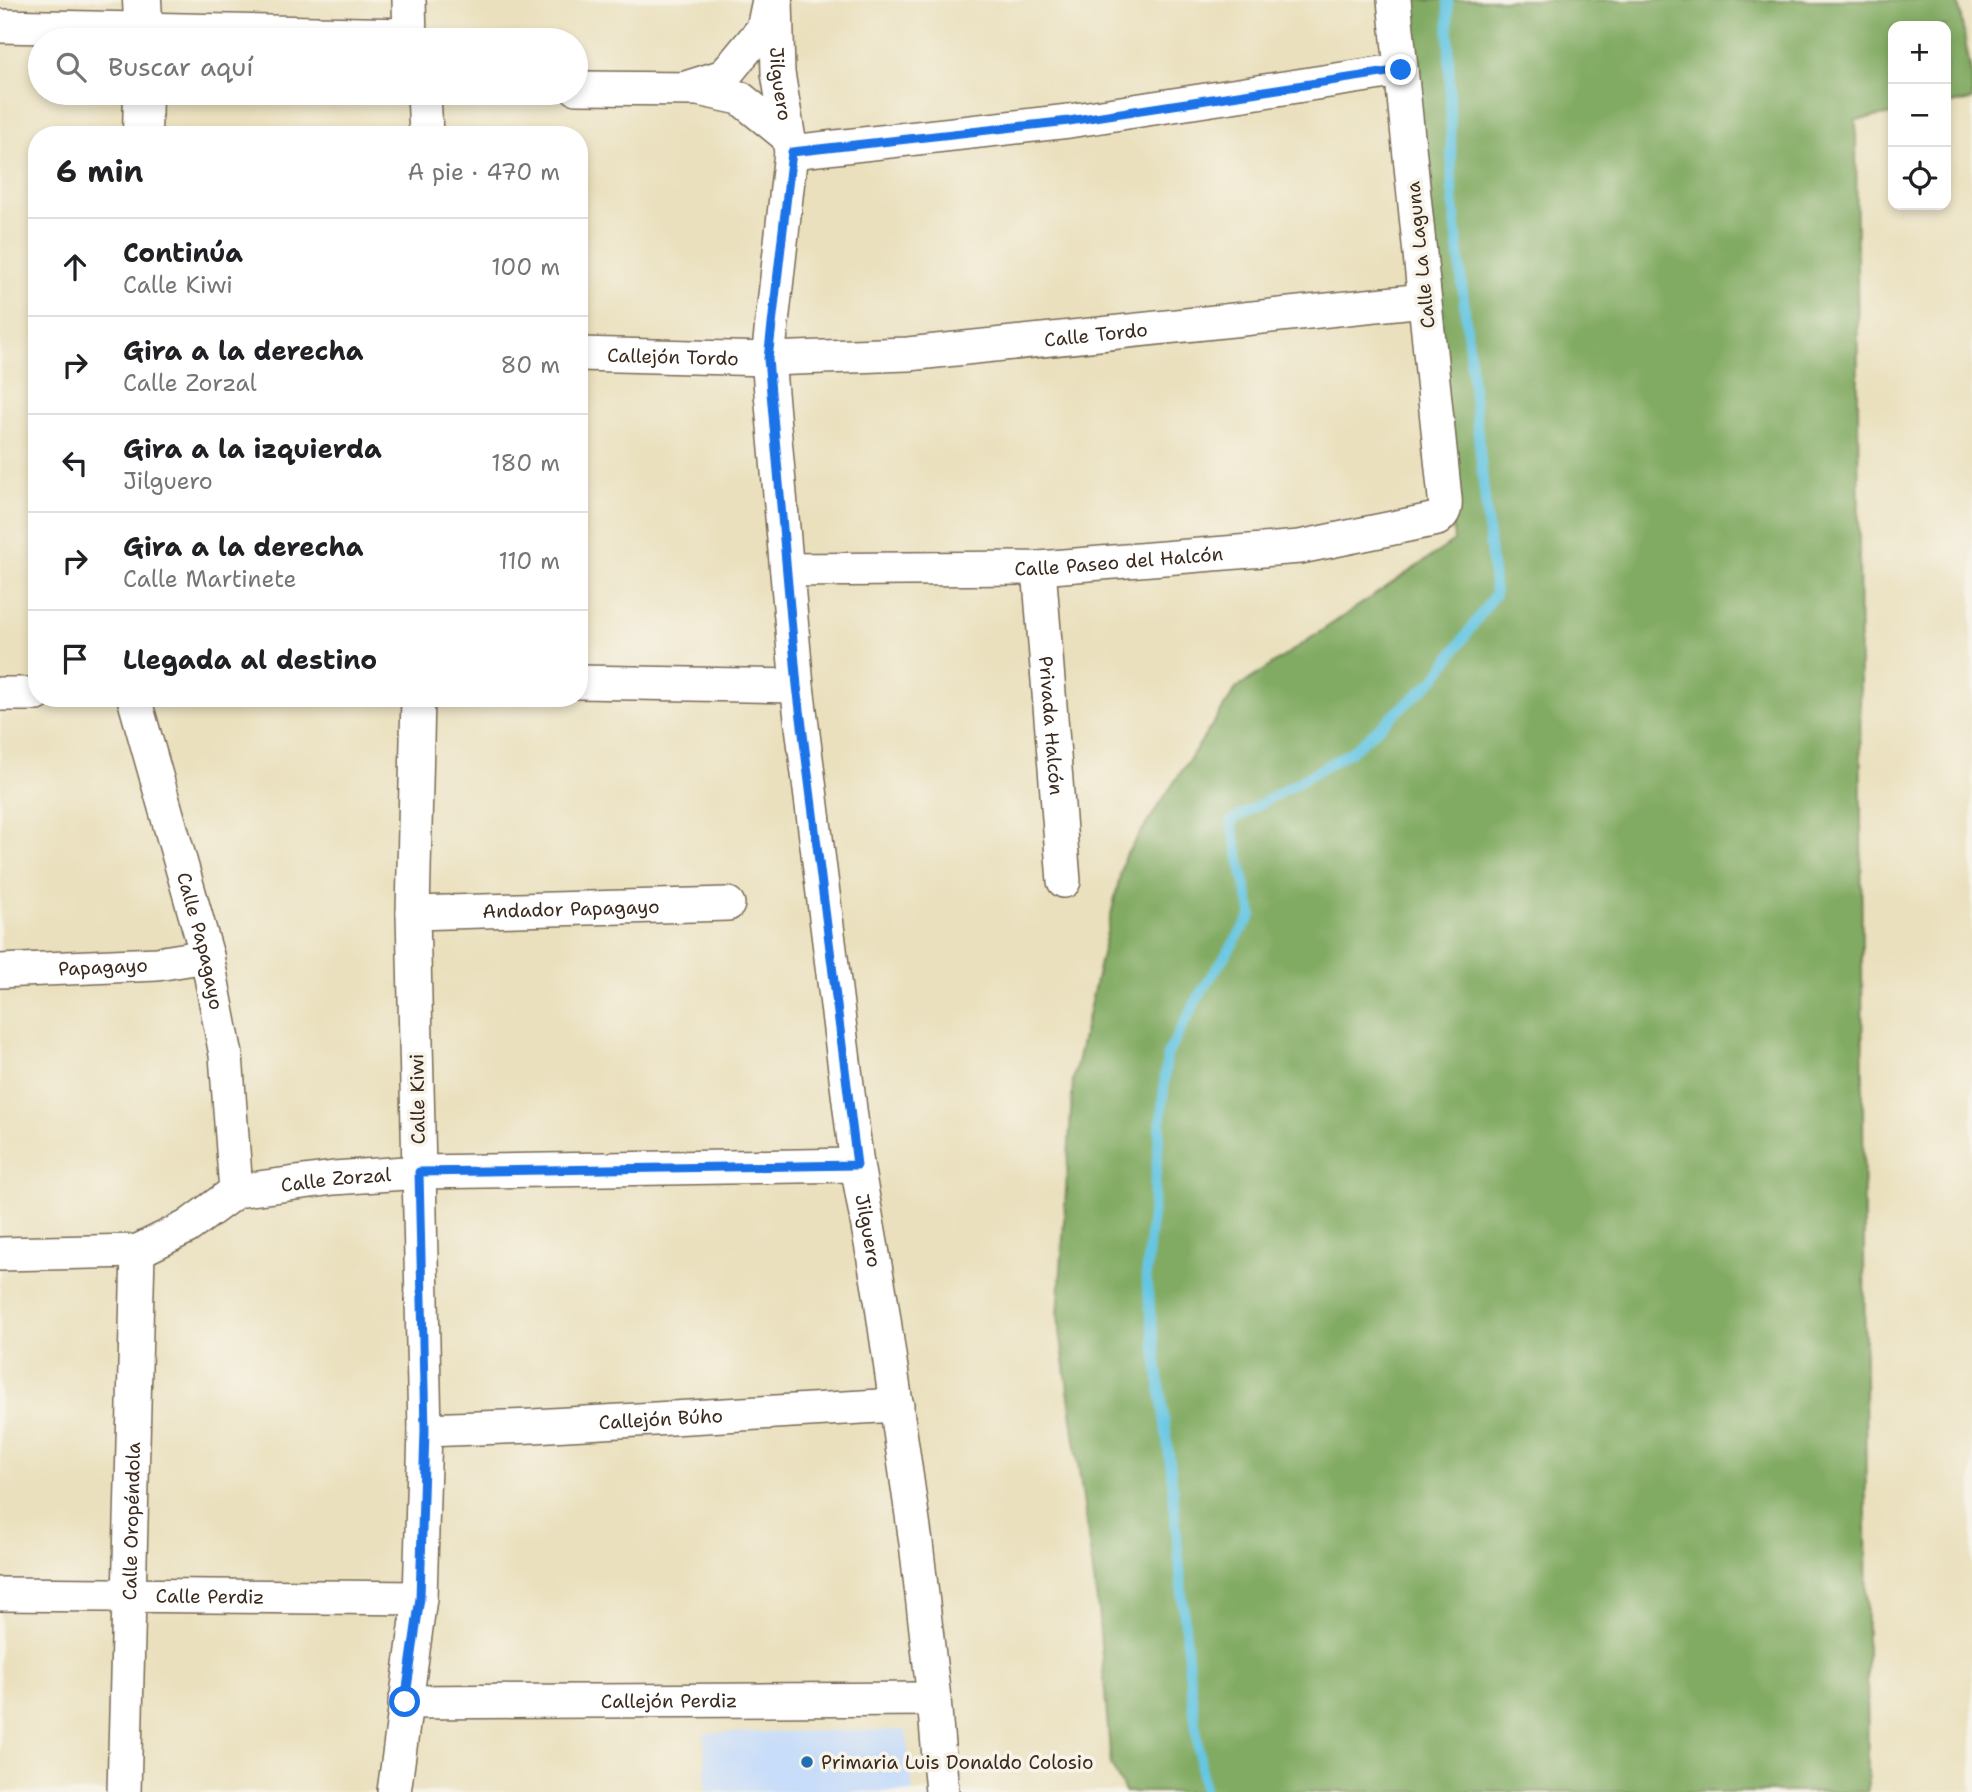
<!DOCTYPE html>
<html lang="es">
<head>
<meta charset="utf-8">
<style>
	body { margin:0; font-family:"Shantell Sans",sans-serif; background:#f2f2f2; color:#202124 }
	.controls { position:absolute; right:21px; top:21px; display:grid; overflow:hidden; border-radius:14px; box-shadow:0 4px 10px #0003 }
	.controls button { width:63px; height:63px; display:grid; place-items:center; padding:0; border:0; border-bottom:2px solid #e0e0e0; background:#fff; color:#202124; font:35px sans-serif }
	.stop { position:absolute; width:21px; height:21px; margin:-16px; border:5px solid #1a73e8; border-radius:50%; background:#fff }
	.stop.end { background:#1a73e8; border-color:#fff; box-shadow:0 2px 7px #0008 }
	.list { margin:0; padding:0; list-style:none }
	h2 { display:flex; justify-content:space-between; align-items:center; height:91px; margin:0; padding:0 28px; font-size:30px }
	h2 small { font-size:23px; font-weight:400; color:#757577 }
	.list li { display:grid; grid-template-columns:46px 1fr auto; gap:21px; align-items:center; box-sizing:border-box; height:98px; padding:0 28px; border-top:2px solid #e0e0e0 }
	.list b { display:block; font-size:26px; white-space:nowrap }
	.list p { margin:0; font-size:23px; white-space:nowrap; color:#757577 }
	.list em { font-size:23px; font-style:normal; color:#757577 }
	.icon { flex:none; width:38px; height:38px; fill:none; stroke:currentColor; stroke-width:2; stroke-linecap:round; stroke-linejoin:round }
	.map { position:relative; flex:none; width:1972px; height:1792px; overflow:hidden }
	.search { position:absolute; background:#fff; box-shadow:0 4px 10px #0003; left:28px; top:28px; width:560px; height:77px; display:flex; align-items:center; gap:18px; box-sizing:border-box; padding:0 24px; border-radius:38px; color:#757577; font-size:26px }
	.panel { position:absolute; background:#fff; box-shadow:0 4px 10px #0003; left:28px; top:126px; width:560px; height:581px; border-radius:28px }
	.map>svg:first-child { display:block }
	.built { fill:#c8ddf9 }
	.forest { fill:#81aa62; stroke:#5e6a40; stroke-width:2 }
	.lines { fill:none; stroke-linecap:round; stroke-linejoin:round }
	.stream { stroke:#65c6e3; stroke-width:10 }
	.minor-casing { stroke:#786a56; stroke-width:36 }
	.tertiary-casing { stroke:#786a56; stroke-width:41 }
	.minor { stroke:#fff; stroke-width:33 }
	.tertiary { stroke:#fff; stroke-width:38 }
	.route { stroke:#1a73e8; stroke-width:9 }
	.poi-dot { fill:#1f6fb2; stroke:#f7f3e8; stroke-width:2.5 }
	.labels { text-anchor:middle; stroke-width:7; stroke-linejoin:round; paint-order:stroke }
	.street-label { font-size:19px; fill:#3b2a1e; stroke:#f7f3e8 }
	.poi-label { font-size:19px; fill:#3b2a1e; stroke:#f7f3e8; text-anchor:start }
</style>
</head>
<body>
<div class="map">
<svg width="1972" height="1792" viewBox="0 0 1972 1792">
	<rect width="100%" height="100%" fill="#f7f3e8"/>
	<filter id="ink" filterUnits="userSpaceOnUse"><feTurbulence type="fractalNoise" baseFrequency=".0143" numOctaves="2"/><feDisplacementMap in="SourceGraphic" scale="14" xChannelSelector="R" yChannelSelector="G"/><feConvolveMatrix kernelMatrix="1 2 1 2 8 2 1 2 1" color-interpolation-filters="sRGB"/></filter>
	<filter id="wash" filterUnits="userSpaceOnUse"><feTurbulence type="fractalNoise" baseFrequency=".00686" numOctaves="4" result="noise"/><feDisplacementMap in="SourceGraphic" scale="28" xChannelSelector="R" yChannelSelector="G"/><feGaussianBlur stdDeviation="1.57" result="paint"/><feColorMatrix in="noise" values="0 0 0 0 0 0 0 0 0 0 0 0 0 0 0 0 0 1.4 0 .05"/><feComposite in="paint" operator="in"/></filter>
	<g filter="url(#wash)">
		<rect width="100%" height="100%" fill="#eae0bd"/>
		<path class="built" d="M906 1730 913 1792H706L704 1733Z"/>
		<path class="forest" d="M1408 0H1958L1972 79V100L1946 105V26H1893V114L1856 120 1868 1792H1125L1111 1765 1098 1609 1058 1316 1073 1080 1124 858 1236 689 1454 541Z"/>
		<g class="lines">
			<path class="stream" d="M1204 1792 1189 1671 1171 1471 1146 1278 1167 1055 1200 994 1252 915 1231 821 1352 751 1435 679 1495 594 1452 189 1448 0"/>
		</g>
	</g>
	<g filter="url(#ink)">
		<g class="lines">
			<g class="minor-casing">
				<g id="minor">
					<path d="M409 0 410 40"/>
					<path id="s1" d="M776 0 778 73 791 152 768 359 797 686 857 1165 881 1299 916 1543 934 1699 942 1792"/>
					<path d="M0 26 408 35"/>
					<path d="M576 88 698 89 740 98 787 136"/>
					<path d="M686 88 724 76 763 29 769 0"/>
					<path d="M424 93 426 135"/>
					<path d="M791 152 1069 121 1401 70"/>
					<path id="s2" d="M579 354 768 359 908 354 1424 300"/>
					<path id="s3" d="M1039 568 1064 881"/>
					<path id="s4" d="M787 570 1039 568 1300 547 1437 519C1445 513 1446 507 1445 498L1394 0"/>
					<path d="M579 682 797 686"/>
					<path d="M0 694H37"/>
					<path id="s5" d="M134 698 207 956 226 1055 236 1191"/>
					<path id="s6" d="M413 913 728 904"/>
					<path id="s7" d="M0 971 157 964 207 956"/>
					<path id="s8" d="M0 1254 138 1251 187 1227 236 1191 334 1178 419 1172 857 1165"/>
					<path id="s9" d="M425 1430 533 1426 897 1405"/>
					<path id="s10" d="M0 1594 420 1598"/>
					<path id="s11" d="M405 1702 934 1699"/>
					<path id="s12" d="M124 1792 138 1251"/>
					<path d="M394 1792 420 1598 425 1430 413 913 418 698"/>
				</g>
			</g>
			<g class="tertiary-casing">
				<path id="tertiary" d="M142 0 144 40
					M142 135 143 93"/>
			</g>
			<use href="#minor" class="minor"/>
			<use href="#tertiary" class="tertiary"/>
		</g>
	</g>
	<g class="lines" filter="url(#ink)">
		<path class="route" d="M405 1702 420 1598 425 1430 419 1172 857 1165 797 686 768 359 792 152 1069 121 1401 70"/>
	</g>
	<circle class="poi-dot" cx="807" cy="1762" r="7"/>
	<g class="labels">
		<g class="street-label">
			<text dy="7" stroke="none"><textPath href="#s1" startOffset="84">Jilguero</textPath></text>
			<text transform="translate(1420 255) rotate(-96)" y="7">Calle La Laguna</text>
			<text dy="7" stroke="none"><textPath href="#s2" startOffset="518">Calle Tordo</textPath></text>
			<text dy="7" stroke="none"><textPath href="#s2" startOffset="94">Callejón Tordo</textPath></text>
			<text dy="7" stroke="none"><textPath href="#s4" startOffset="332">Calle Paseo del Halcón</textPath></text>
			<text dy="7" stroke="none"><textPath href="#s3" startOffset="158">Privada Halcón</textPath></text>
			<text dy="7" stroke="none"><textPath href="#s6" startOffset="158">Andador Papagayo</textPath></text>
			<text dy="7" stroke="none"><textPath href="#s5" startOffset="252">Calle Papagayo</textPath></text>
			<text dy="7" stroke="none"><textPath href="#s7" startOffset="103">Papagayo</textPath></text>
			<text transform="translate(417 1099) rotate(-91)" y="7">Calle Kiwi</text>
			<text dy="7" stroke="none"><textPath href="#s8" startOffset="354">Calle Zorzal</textPath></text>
			<text dy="7" stroke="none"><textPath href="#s1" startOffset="1239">Jilguero</textPath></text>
			<text dy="7" stroke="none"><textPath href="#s9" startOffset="236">Callejón Búho</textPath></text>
			<text dy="7" stroke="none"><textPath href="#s12" startOffset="271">Calle Oropéndola</textPath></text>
			<text dy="7" stroke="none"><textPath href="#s10" startOffset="210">Calle Perdiz</textPath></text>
			<text dy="7" stroke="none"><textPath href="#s11" startOffset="264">Callejón Perdiz</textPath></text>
		</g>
		<g class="poi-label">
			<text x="821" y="1769">Primaria Luis Donaldo Colosio</text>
		</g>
	</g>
</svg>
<div class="controls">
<button>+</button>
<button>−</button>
<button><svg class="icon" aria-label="locate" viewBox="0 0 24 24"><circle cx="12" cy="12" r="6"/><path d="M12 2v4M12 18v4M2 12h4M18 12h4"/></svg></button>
</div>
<div class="stop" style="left:405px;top:1702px"></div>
<div class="stop end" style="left:1401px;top:70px"></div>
<div class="search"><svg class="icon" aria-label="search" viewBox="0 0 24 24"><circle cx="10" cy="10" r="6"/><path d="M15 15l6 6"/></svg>Buscar aquí</div>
<section class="panel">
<h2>6 min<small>A pie · 470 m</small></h2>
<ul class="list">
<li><svg class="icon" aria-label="ahead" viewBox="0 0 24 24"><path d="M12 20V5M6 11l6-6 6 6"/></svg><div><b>Continúa</b><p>Calle Kiwi</p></div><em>100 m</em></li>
<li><svg class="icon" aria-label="right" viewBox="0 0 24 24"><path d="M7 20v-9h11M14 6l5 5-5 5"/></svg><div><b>Gira a la derecha</b><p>Calle Zorzal</p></div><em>80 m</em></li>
<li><svg class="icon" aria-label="left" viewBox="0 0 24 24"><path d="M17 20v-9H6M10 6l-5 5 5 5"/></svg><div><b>Gira a la izquierda</b><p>Jilguero</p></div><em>180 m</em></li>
<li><svg class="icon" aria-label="right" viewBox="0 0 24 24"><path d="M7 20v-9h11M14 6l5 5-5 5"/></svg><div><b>Gira a la derecha</b><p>Calle Martinete</p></div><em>110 m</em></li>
<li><svg class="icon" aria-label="arrive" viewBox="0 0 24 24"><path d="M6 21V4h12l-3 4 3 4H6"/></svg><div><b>Llegada al destino</b></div></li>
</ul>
</section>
</div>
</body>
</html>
